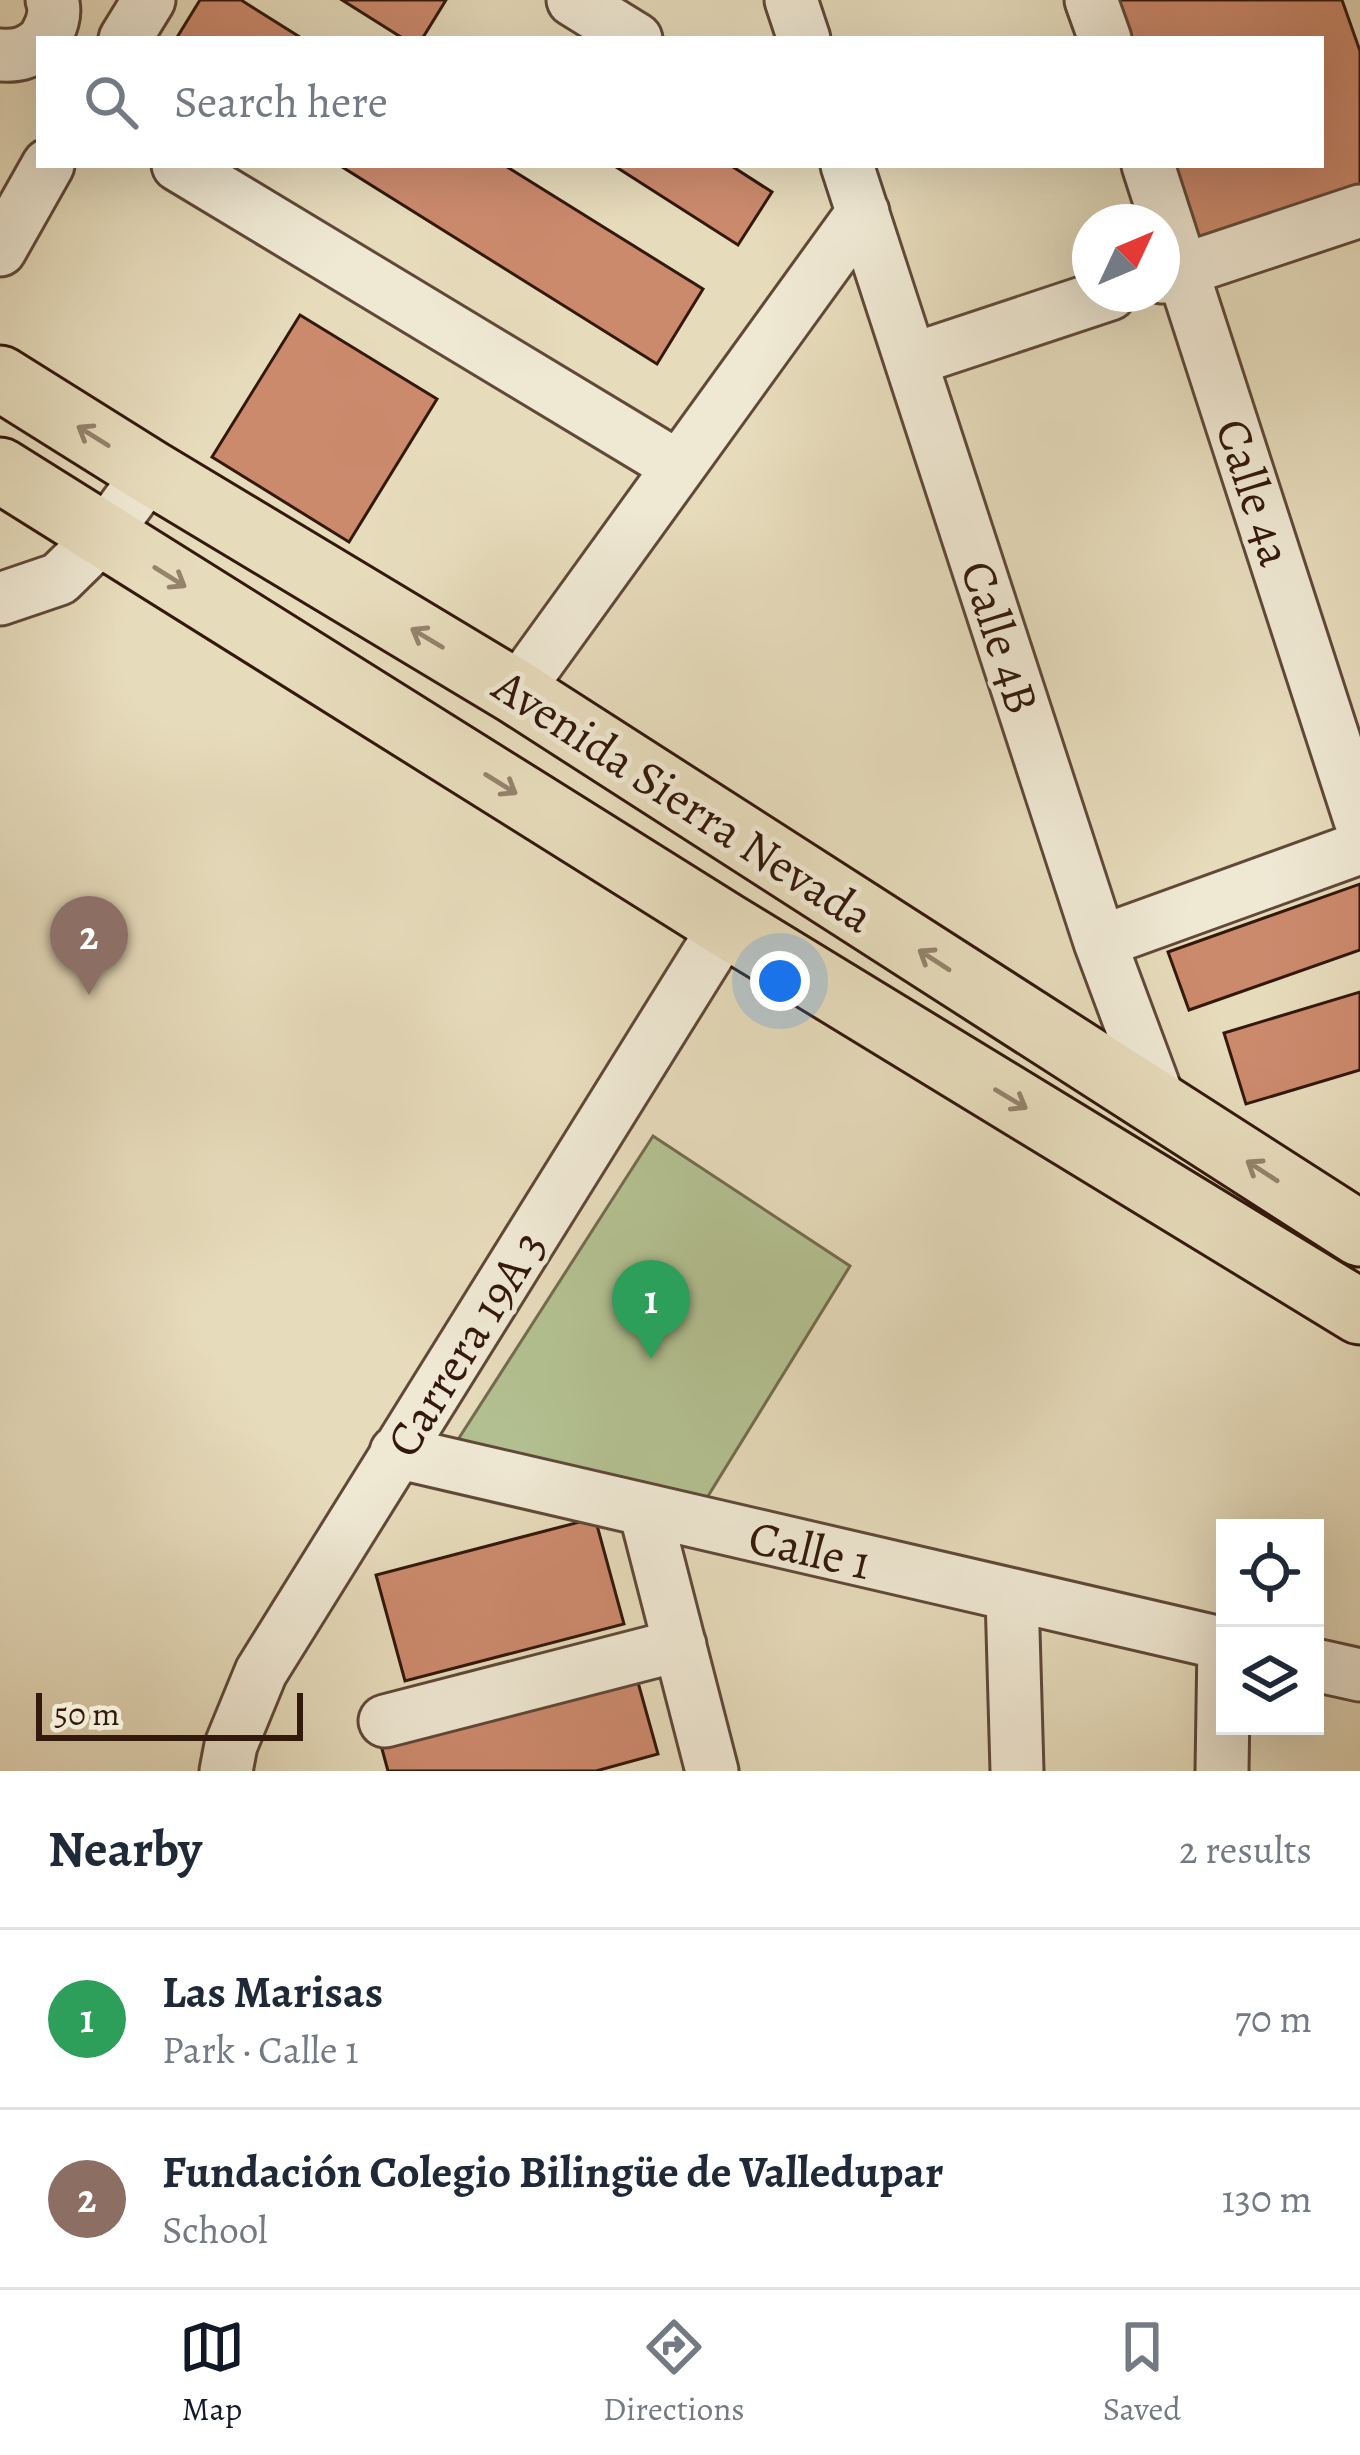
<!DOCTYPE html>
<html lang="en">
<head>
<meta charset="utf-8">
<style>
	body { margin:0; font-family:Alegreya,serif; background:#f2f2f3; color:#1f2937 }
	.controls { position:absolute; right:36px; bottom:36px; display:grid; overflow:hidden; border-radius:0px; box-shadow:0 12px 48px #0002 }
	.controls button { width:108px; height:108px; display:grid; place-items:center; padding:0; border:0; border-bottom:3px solid #e0e1e3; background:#fff; color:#1f2937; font:60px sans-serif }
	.compass { position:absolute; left:1072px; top:204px; width:108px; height:108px; border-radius:50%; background:#fff; box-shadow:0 12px 48px #0002; rotate:46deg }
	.scale { position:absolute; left:36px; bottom:30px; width:267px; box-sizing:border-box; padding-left:12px; border:6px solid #33180c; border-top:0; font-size:33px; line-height:42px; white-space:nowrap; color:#33180c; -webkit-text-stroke:9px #efe8d3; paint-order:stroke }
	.you { position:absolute; left:780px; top:981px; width:42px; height:42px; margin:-30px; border:9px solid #fff; border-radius:50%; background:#1a73e8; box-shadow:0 0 0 18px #1a73e833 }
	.badge { display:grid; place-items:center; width:78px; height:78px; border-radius:50%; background:#111827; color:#fff; font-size:39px; font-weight:700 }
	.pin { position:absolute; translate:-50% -99px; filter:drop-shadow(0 3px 6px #0008) }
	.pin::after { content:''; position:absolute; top:63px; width:42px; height:36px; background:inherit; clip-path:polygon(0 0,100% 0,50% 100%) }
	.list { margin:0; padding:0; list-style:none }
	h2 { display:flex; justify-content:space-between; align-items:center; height:156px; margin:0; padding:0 48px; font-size:51px }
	h2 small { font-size:39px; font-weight:400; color:#747a83 }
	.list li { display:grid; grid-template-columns:78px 1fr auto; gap:36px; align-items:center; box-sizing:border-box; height:180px; padding:0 48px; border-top:3px solid #e0e1e3 }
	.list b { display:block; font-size:45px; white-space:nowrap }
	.list p { margin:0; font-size:39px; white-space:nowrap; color:#747a83 }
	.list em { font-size:39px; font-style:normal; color:#747a83 }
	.icon { flex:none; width:66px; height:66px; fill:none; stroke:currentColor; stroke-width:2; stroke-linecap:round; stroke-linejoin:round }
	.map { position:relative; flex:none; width:1360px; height:1771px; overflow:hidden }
	.search { position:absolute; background:#fff; box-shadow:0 12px 48px #0002; left:36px; right:36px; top:36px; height:132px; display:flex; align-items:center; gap:30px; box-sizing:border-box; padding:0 42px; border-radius:0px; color:#747a83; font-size:45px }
	.sheet { height:516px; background:#fff }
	nav { display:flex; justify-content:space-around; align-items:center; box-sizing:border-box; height:168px; border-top:3px solid #e0e1e3; background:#fff; font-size:33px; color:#747a83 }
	nav a { display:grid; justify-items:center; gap:6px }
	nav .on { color:#111827 }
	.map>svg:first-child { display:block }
	.green { fill:#b3c091; stroke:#736c4e; stroke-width:3 }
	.building { fill:#cc8a6d; stroke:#33180c; stroke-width:3 }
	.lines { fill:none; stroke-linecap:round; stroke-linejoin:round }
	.minor-casing { stroke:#604938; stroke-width:57 }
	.major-casing { stroke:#33180c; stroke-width:69 }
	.minor { stroke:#efe8d3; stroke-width:51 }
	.major { stroke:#e6dbbb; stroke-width:63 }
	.oneway { stroke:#95836c }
	.labels { text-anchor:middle; stroke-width:10; stroke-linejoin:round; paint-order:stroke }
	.street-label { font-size:48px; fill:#33180c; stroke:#efe8d3 }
</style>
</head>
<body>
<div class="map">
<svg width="1360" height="1771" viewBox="0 0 1360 1771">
	<rect width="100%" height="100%" fill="#e6dbbb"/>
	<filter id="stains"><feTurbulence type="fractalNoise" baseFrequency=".00167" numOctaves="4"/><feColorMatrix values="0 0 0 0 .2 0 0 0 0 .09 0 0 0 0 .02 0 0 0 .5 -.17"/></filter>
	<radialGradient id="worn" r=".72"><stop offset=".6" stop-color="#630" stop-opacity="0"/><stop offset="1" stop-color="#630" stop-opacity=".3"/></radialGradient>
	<path class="green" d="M653 1136 850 1266 700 1509 450 1452Z"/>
	<path class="building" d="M200 0H241L303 39H176Z
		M342 0H446L422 39H404Z
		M1114 0H1342L1360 51V186L1196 250 1169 165H1321V39H1127Z
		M339 165H504L703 289 657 364Z
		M613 165H730L772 192 738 245Z
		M300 315 437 399 349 542 212 457Z
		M1360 884V950L1189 1010 1168 952Z
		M1360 992V1070L1246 1104 1224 1033Z
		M595 1518 624 1624 405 1681 376 1575Z
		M634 1668 658 1754 596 1771H388L379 1738Z"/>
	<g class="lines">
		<g class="minor-casing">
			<path id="minor" d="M573 0 636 39
				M791 0 804 39
				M1091 0 1105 39
				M44 39C51 27 57 14 52 0
				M125 39 149 0
				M0 55C17 56 26 54 39 44
				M178 165 677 466
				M847 165 1100 942 1161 1106
				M1148 165 1360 820
				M0 250 48 165
				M1162 277 1360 211
				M911 360 1110 294
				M0 599 59 579 104 535 150 472
				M516 692 863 212
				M1100 942 1360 848
				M396 1452 1225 1644
				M645 1511 712 1771
				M1012 1595 1017 1771
				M1315 1665 1360 1675
				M385 1721 680 1645
				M226 1771 231 1745 261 1672 726 925
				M1222 1771 1224 1644"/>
		</g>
		<g class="major-casing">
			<path id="major" d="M0 378 150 472 516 692 1360 1234
				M0 470 726 925 1360 1312"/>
		</g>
		<use href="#minor" class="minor"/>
		<use href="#major" class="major"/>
	</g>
	<defs><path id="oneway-shaft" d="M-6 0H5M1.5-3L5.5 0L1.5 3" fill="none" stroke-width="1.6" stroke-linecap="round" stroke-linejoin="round" transform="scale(3)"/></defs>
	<g class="oneway">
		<use href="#oneway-shaft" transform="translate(93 436) rotate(-148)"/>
		<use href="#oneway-shaft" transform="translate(170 577) rotate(32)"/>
		<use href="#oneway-shaft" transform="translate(427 638) rotate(-149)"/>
		<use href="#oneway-shaft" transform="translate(501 784) rotate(32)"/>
		<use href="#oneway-shaft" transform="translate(934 960) rotate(-147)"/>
		<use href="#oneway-shaft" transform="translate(1011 1099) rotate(31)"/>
		<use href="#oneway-shaft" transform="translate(1262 1171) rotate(-147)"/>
	</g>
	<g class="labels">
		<g class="street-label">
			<text transform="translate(1255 492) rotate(72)" y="17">Calle 4a</text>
			<text transform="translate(1001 637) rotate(72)" y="17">Calle 4B</text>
			<text transform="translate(684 800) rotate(33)" y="17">Avenida Sierra Nevada</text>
			<text transform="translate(465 1343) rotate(-58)" y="17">Carrera 19A 3</text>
			<text transform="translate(810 1549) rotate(13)" y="17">Calle 1</text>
		</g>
	</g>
	<rect width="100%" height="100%" filter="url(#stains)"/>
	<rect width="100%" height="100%" fill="url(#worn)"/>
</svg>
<div class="controls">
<button><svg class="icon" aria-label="locate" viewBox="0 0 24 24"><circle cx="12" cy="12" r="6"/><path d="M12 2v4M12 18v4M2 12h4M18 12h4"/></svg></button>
<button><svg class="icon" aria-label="layers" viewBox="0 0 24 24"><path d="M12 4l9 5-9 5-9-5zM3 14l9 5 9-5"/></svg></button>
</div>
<svg class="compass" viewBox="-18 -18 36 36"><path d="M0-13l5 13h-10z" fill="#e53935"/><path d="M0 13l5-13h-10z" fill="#747a83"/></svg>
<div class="scale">50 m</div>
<div class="you"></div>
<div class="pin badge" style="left:651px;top:1359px;background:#2e9e5b">1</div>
<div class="pin badge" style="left:89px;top:995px;background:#8d6e63">2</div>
<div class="search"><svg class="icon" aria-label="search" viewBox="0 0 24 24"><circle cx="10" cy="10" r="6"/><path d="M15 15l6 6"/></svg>Search here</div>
</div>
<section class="sheet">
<h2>Nearby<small>2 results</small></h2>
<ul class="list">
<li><span class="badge" style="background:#2e9e5b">1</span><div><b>Las Marisas</b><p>Park · Calle 1</p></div><em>70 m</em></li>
<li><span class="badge" style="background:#8d6e63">2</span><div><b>Fundación Colegio Bilingüe de Valledupar</b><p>School</p></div><em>130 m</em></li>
</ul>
</section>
<nav>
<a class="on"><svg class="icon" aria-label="map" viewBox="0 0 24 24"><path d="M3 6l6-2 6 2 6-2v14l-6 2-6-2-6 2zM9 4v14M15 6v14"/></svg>Map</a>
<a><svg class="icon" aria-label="directions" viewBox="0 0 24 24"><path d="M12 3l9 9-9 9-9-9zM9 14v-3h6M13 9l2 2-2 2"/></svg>Directions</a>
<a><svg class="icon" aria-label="saved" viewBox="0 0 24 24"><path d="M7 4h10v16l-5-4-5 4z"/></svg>Saved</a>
</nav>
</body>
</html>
